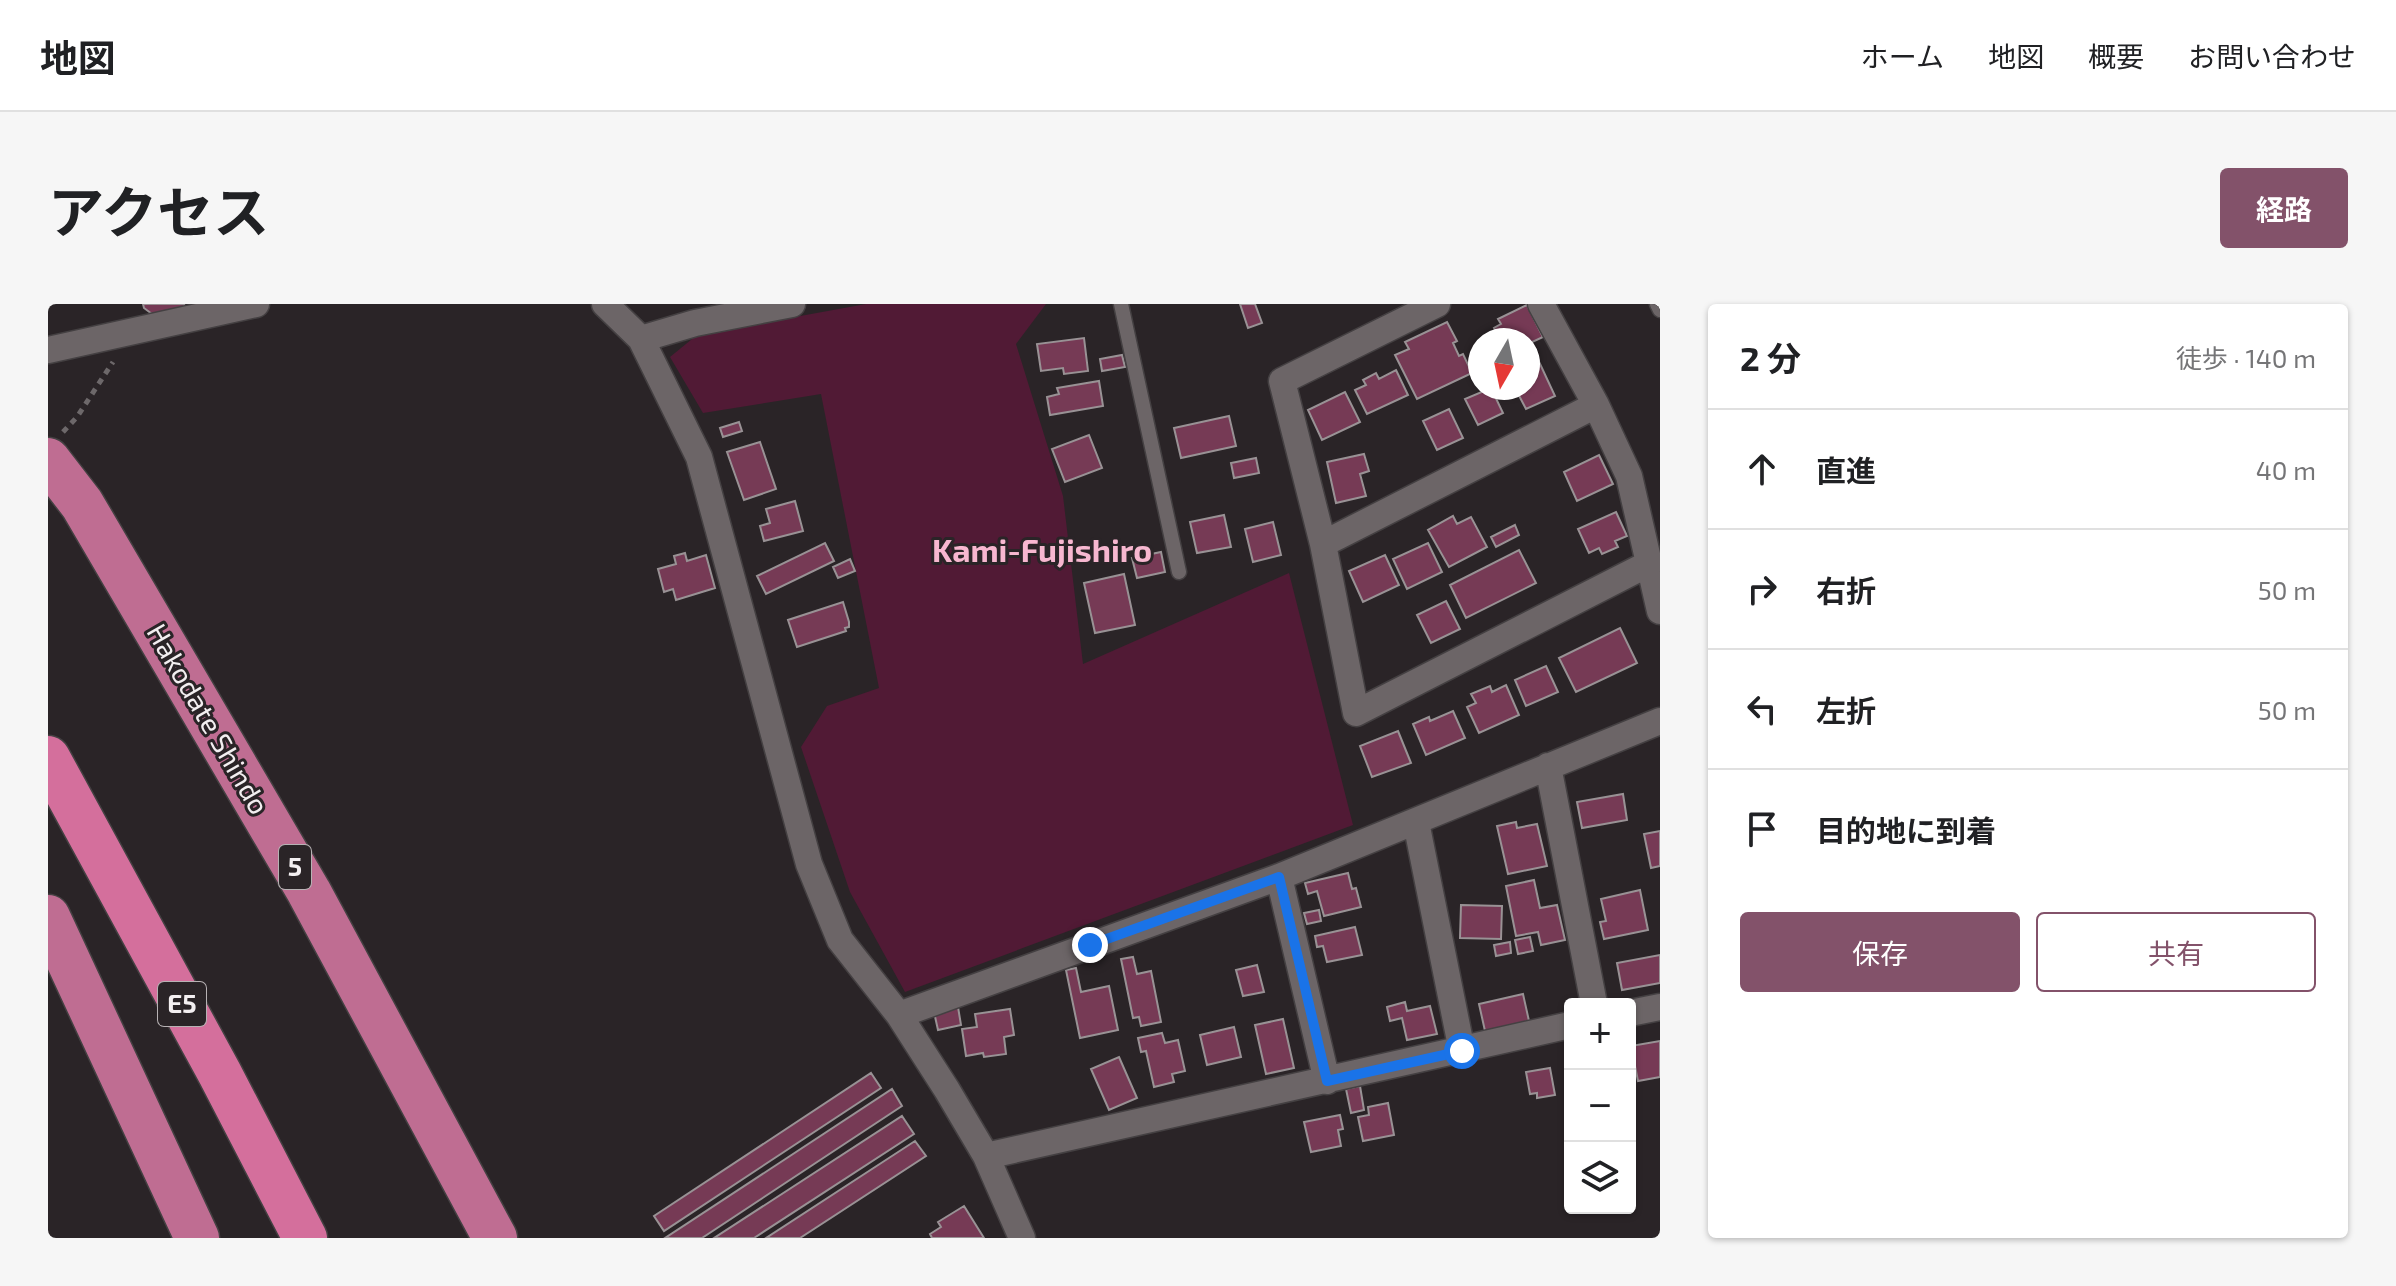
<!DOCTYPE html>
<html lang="ja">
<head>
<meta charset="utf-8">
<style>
	body { margin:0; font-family:"Exo 2","Noto Sans JP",sans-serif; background:#f6f6f6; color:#202124 }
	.controls { position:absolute; right:24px; bottom:24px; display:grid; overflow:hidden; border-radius:8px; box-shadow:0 2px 6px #0004 }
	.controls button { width:72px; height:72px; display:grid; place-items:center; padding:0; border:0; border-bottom:2px solid #e0e0e0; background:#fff; color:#202124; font:40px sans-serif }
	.compass { position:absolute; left:1420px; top:24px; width:72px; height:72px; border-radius:50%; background:#fff; box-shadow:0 2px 6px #0004; rotate:189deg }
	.stop { position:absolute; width:24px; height:24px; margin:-18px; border:6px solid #1a73e8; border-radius:50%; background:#fff }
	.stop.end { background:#1a73e8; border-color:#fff; box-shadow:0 2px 8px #0008 }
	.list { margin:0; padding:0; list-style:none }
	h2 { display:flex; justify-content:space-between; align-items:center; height:104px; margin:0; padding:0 32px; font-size:34px }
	h2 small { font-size:26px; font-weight:400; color:#757577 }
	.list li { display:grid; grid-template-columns:52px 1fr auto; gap:24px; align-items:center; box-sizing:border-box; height:120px; padding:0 32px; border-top:2px solid #e0e0e0 }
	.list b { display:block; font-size:30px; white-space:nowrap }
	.list em { font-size:26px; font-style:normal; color:#757577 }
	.actions { display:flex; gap:16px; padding:24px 32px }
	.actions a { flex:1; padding:18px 0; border:2px solid #83526a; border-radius:8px; text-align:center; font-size:28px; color:#83526a }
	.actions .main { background:#83526a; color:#fff }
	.icon { flex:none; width:44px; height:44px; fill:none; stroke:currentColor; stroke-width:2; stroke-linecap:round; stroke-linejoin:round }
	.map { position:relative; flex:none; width:1612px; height:934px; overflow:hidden; border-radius:8px }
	header { display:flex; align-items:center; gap:48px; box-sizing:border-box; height:112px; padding:0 40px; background:#fff; border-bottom:2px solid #e0e0e0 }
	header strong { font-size:38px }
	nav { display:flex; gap:44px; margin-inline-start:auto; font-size:28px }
	.intro { display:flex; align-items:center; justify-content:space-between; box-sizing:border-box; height:192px; padding:0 48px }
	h1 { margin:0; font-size:56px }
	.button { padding:20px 36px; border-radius:8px; background:#83526a; color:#fff; font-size:28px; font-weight:700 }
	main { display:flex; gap:48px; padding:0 48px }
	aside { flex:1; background:#fff; border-radius:8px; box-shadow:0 2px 6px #0004 }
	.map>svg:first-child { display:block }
	.green { fill:#511a35 }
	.building { fill:#763a55; stroke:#999295; stroke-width:2 }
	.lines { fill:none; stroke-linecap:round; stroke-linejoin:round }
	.service-casing { stroke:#444042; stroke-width:17 }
	.minor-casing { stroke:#444042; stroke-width:29 }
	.trunk-casing { stroke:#444042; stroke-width:47 }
	.motorway-casing { stroke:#444042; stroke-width:47 }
	.path { stroke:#6d686a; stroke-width:5; stroke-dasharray:6 6; stroke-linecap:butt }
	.service { stroke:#6c6567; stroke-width:14 }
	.minor { stroke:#6c6567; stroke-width:26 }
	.trunk { stroke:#bf6d92; stroke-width:44 }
	.motorway { stroke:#d46f9c; stroke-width:44 }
	.route { stroke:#1a73e8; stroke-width:10 }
	.labels { text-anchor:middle; stroke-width:6; stroke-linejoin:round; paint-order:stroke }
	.shield { fill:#2a2427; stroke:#b7b2b4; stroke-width:2 }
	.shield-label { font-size:26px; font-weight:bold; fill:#f3eff1 }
	.street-label { font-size:28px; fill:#f3eff1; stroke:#2a2427 }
	.quarter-label { font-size:32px; font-weight:bold; fill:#f7b7d0; stroke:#2a2427 }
</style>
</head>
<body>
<header>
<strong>地図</strong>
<nav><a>ホーム</a><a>地図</a><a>概要</a><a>お問い合わせ</a></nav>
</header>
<div class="intro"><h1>アクセス</h1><a class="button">経路</a></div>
<main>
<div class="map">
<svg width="1612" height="934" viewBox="0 0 1612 934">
	<rect width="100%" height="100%" fill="#2a2427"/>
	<path class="green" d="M818 0H998L968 40 1015 192 1035 360 1241 269 1305 521 857 688 802 588 753 443 779 402 831 384 773 90 655 109 622 53 649 31Z"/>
	<path class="building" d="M95 0H136L137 3 104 10 96 4Z
		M1192 0H1207L1214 19 1200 24Z
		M1479 1 1495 33 1480 40V36H1452L1446 24 1453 20 1450 15Z
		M1399 18 1409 37 1405 39 1411 52 1415 50 1424 69 1369 95 1347 51 1361 45 1357 38Z
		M1036 34 1040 67 1016 70 1015 64 993 67 989 40Z
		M1486 47 1507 92 1478 105 1467 84H1480V50Z
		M1074 51 1077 63 1054 67 1052 55Z
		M1348 66 1360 91 1319 110 1307 86 1318 81 1315 76 1328 69 1331 75Z
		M1051 77 1055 102 1002 111 999 93 1011 90 1009 84Z
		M1443 84 1455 109 1430 121 1417 95Z
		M1297 88 1312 118 1274 136 1260 106Z
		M1401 105 1415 134 1389 146 1375 117Z
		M1181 112 1188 142 1133 154 1126 124Z
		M691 118 694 127 675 133 672 124Z
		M1041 131 1054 164 1017 178 1004 145Z
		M712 138 728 185 696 196 679 148Z
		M1316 150 1321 167 1312 170 1318 192 1288 199 1279 158Z
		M1551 151 1565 180 1529 197 1516 168Z
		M1208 154 1211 169 1186 174 1183 159Z
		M747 197 755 227 716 237 712 222 722 219 718 205Z
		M1568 208 1579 232 1567 237 1570 243 1554 250 1551 244 1541 249 1530 225Z
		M1176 211 1183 243 1149 249 1142 218Z
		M1405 212 1409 220 1423 213 1439 243 1401 263 1380 226Z
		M1225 218 1233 251 1205 258 1197 225Z
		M1467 221 1471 231 1448 243 1443 233Z
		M777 239 786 257 718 290 709 272Z
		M1380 239 1394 268 1359 285 1345 255Z
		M1471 246 1488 279 1418 314 1402 281Z
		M1113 248 1117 268 1089 274 1084 254Z
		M637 249 639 257 658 251 667 284 628 296 625 285 616 288 610 265 628 260 626 252Z
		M1337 251 1351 281 1315 298 1301 267Z
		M802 255 807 267 790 274 785 263Z
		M1076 270 1087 321 1047 329 1036 279Z
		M1398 297 1412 325 1383 339 1369 311Z
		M795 298 801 318V323L797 324 798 327 749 343 740 316Z
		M1572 324 1589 359 1528 388 1511 354Z
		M1498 362 1510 388 1478 402 1467 376Z
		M1458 381 1471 411 1431 429 1419 403 1428 399 1423 390 1442 382 1444 388Z
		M1405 407 1417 434 1378 451 1365 420 1381 413 1382 417Z
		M1350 427 1363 459 1324 473 1312 442Z
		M1575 490 1579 516 1534 524 1529 498Z
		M1468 518 1469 524 1489 520 1499 562 1460 570 1449 522Z
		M1612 527V562L1603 564 1596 530Z
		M1300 569 1304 585 1308 584 1313 603 1276 612 1269 587 1260 590 1257 579Z
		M1486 576 1492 604 1509 601 1517 636 1493 641 1490 628 1468 632 1458 582Z
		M1592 586 1600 626 1556 635 1552 618 1558 617 1553 595Z
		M1413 601 1454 602 1453 635 1412 634Z
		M1271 606 1273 617 1259 620 1256 609Z
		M1307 623 1314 651 1279 658 1275 642 1269 643 1267 632Z
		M1482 633 1485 647 1470 650 1467 636Z
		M1462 638 1463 649 1448 652 1446 641Z
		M1612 651V679L1574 686 1569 659Z
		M1085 653 1089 670 1103 667 1113 718 1093 722 1091 713 1085 714 1073 655Z
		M1209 661 1216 688 1195 692 1188 666Z
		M1028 664 1033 688 1061 682 1070 726 1032 734 1018 666Z
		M1475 690 1481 717 1437 727 1431 700Z
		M1357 698 1359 707 1382 702 1389 730 1359 736 1354 714 1342 717 1339 703Z
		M910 703 913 721 890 726 886 708Z
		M962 705 966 731 956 733 958 750 936 753 935 749 918 752 914 725 929 723 927 710Z
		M1235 715 1246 764 1218 770 1207 721Z
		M1186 723 1193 753 1159 761 1152 731Z
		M1114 729 1117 739 1130 736 1137 767 1124 770 1126 778 1106 783 1098 747 1093 748 1090 734Z
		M1612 737V773L1590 777 1583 742Z
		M1071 753 1089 794 1061 806 1043 765Z
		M1502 764 1507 791 1489 794V789L1482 790 1478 768Z
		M823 769 833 784 616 927 606 912Z
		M1312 782 1316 806 1303 809 1298 785Z
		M844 785 854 802 654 934H617Z
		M1340 799 1346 831 1315 837 1310 813 1321 811 1320 803Z
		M1292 811 1295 825 1290 826 1293 842 1263 848 1256 818Z
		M854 812 866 830 706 934H666Z
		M867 837 878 852 752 934H718Z
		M916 902 936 934H884L882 930 893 923 890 918Z"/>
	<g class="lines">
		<g class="service-casing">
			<path id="service" d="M1073 0 1131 268
				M1609 0 1612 6"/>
		</g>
		<g class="minor-casing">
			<path id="minor" d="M557 0 593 35 651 153 761 560 792 636 851 711 899 786 938 852 974 934
				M1389 0 1234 77 1275 240 1308 409 1602 259
				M1493 0 1548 101 1581 172 1612 307
				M593 35 647 19 744 0
				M0 46 208 0
				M1275 240 1548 101
				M1500 462 1546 700
				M1368 518 1414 747
				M1231 573 1279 777
				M1582 709 1612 703
				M851 711 1231 573 1612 417
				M938 852 1522 721"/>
		</g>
		<g class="trunk-casing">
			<path id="trunk" d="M0 156 34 200 261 588 447 934
				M0 613 149 934"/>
		</g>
		<g class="motorway-casing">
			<path id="motorway" d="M0 454 172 770 257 934"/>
		</g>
		<path class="path" d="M15 128 29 113 65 58"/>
		<use href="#service" class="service"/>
		<use href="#minor" class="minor"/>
		<use href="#trunk" class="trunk"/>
		<use href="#motorway" class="motorway"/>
	</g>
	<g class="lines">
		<path class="route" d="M1042 641 1231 573 1279 777 1414 747"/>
	</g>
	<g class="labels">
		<g class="shield">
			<rect x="231" y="541" width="32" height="44" rx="6"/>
			<rect x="110" y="678" width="48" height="44" rx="6"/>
		</g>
		<g class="shield-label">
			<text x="247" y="572">5</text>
			<text x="134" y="709">E5</text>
		</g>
		<g class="street-label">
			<text transform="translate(160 415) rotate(60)" y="10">Hakodate Shindo</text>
		</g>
		<g class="quarter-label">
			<text x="994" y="258">Kami-Fujishiro</text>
		</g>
	</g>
</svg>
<div class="controls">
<button>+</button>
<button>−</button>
<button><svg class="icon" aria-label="layers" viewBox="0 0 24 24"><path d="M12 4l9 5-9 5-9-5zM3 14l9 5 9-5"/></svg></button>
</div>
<svg class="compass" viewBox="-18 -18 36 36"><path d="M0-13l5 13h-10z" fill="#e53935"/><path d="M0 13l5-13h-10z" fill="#757577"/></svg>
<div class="stop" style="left:1414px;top:747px"></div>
<div class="stop end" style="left:1042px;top:641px"></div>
</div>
<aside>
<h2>2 分<small>徒歩 · 140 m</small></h2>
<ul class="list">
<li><svg class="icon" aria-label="ahead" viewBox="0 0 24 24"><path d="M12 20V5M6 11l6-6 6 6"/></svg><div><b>直進</b></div><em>40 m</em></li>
<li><svg class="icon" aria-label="right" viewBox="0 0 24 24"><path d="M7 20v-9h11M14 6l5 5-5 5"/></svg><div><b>右折</b></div><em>50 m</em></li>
<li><svg class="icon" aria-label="left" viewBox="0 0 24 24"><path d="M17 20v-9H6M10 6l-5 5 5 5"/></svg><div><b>左折</b></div><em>50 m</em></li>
<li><svg class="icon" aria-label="arrive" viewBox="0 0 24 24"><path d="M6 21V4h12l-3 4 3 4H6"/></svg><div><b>目的地に到着</b></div></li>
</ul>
<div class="actions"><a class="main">保存</a><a>共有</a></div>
</aside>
</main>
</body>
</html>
